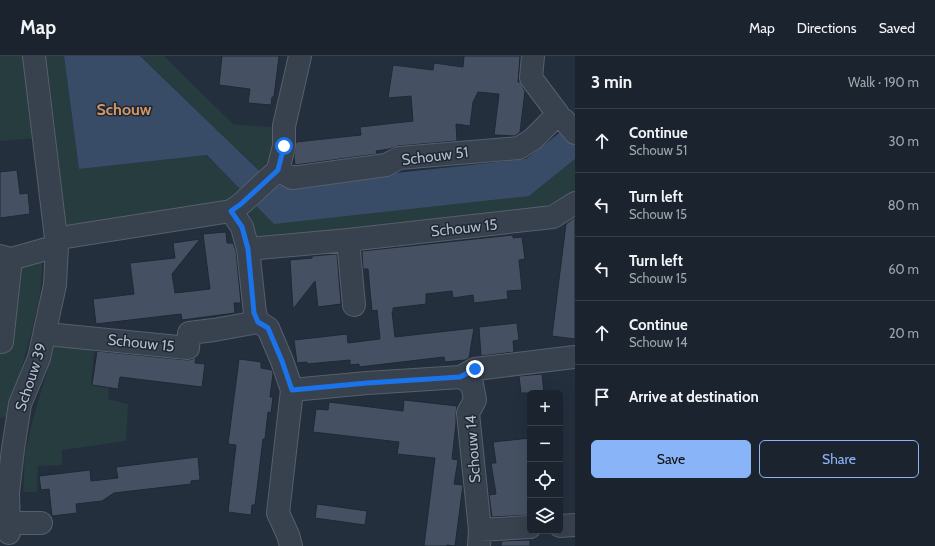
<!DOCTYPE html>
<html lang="en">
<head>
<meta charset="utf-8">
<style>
	body { margin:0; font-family:Cabin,sans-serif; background:#282f3a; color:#f1f3f6 }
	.controls { position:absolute; right:12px; bottom:12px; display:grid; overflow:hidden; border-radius:6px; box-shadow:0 4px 16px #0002 }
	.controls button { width:36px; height:36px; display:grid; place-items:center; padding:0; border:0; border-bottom:1px solid #39404a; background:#1b232e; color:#f1f3f6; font:20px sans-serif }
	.stop { position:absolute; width:12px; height:12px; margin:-9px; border:3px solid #1a73e8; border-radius:50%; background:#fff }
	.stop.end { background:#1a73e8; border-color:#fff; box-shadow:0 1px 4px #0008 }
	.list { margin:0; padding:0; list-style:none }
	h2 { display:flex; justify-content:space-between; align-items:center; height:52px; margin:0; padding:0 16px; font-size:17px }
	h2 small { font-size:13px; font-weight:400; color:#a0a4aa }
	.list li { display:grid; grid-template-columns:26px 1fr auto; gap:12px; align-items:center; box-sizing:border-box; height:64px; padding:0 16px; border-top:1px solid #39404a }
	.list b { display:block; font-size:15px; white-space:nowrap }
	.list p { margin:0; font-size:13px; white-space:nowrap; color:#a0a4aa }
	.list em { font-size:13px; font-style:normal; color:#a0a4aa }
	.actions { display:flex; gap:8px; padding:12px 16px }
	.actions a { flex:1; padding:9px 0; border:1px solid #8ab4f8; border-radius:6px; text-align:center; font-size:14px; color:#8ab4f8 }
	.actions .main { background:#8ab4f8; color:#111 }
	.icon { flex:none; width:22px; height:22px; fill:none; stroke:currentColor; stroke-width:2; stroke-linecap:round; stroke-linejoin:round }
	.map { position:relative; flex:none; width:575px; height:490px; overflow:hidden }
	header { display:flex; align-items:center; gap:24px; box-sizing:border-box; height:56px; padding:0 20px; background:#1b232e; border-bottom:1px solid #39404a }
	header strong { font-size:19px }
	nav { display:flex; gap:22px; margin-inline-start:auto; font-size:14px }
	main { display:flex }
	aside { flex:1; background:#1b232e }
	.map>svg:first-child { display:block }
	.green { fill:#263c3f }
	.water { fill:#394c67 }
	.building { fill:#455162; stroke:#1f2835 }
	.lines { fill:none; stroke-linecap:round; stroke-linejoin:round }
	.minor-casing { stroke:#565f6c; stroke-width:24 }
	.minor { stroke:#38414e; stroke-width:22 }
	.route { stroke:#1a73e8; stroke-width:5 }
	.labels { text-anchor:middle; stroke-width:3; stroke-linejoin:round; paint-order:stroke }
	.street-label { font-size:15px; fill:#b4bcc9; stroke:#1d2633 }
	.neighbourhood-label { font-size:16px; font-weight:bold; fill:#d59563; stroke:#1d2633 }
</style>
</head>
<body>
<header>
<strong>Map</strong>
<nav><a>Map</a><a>Directions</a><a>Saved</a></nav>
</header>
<main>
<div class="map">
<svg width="575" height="490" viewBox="0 0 575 490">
	<rect width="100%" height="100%" fill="#242f3e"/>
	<path class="green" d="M0 0H26L35 82 0 85Z
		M46 0H64L79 113 207 99 244 137 230 148 67 175Z
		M140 0H164L233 68 282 72 265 120Z
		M575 103V140L556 155 262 190 252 176 243 156 254 147 529 140Z
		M43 202 40 237 33 271 8 361 0 362V205Z
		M55 287H95L91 327 109 332 108 343 128 348 126 385 62 394V409L38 410 37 436H23L25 398 32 367Z"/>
	<path class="water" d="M64 0H140L275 130 526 103 567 71 575 60V103L529 140 274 168 207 99 79 113Z"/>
	<path class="building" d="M222 0H279L274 41H272L271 49 248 47 250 33 219 29Z
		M464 0H520L518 26H520L525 35 520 76 515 80 494 79 499 38 478 36 473 46 470 70 456 68 457 85 398 90 389 93 376 95 377 98 295 109 294 101 296 86 361 79 360 71 413 65 411 40 388 42 393 9 433 14 434 7 463 11Z
		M17 114 20 138 28 137 30 158 0 162V116Z
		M574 162H575V283L552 280 566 168Z
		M226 176 227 187H233L236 195 241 247H234L235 257 182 264 181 258 96 268 93 243 134 238 130 207 175 202 173 187 200 183 172 218 175 237 210 233 203 178Z
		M513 179V182L522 181 525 203 519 204 522 234 507 235 508 243 474 247 473 239 453 242 452 235 426 238V248L393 252V256H392L395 281 474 272 469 302 465 304 445 306 444 301 359 311V308L350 309V304L307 308V306L297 307 294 284 347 278 348 287 380 283 377 254 372 255 368 213H363L362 195Z
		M337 198 341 248 318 251 315 225 293 253 290 204 312 202V200Z
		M517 267 519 284 513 285 514 296 481 300 479 271Z
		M97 295 187 304 193 303 196 301 195 307 205 308 202 331 120 321 118 333 92 329Z
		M239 303 261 306V312L272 314 273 317 270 341H273L271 357 268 356 265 383H263L255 449H252L251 459 228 456 236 389 228 388Z
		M542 318 544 337H521L519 320Z
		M404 344 457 350 456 358V367L452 403 458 404 454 428 463 429 455 490 447 489V490H424L435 402 397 398 399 386 313 376 316 353 328 354 329 346 403 355Z
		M530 382V459L492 461 489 439 496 438 491 407H496L493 386Z
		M198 401 200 424 191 425V428L114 437 102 445 76 448 77 457 52 460 49 433 41 434 39 420 90 414 91 425 118 422 116 411Z
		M317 448 367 455 365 469 315 462Z
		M530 484V490H501L502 485Z"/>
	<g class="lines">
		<g class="minor-casing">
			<path id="minor" d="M564 64 575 77
				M278 114 292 122 386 109 399 102 519 92 533 83 558 58 531 22 533 0
				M231 155 241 148 278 114 284 90V70L300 0
				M66 181 231 155 242 171 248 193
				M348 184 354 249
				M0 200 11 203 57 190
				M57 279 188 292 189 277 214 274 258 266
				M2 286 11 203
				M461 321 475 313 575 301
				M292 334 282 305 268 272 258 266 255 257 248 193 348 184 553 161 575 147
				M18 467H41
				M560 470 575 469
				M480 474 530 471
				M9 477 8 436 13 393 20 348 39 302 41 293 55 229 57 190 34 0
				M291 490 288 479 278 457 292 334 367 327 461 321 472 328 475 344 468 357 480 474 479 490"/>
		</g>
		<use href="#minor" class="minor"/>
	</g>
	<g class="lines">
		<path class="route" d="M284 90 278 114 241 148 231 155 242 171 248 193 254 257 258 266 268 272 282 305 292 334 367 327 460 321 475 313"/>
	</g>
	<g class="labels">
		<g class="street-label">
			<text transform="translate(435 100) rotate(-7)" y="5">Schouw 51</text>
			<text transform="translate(464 172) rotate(-6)" y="5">Schouw 15</text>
			<text transform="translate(141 287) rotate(6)" y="5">Schouw 15</text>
			<text transform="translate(31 321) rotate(-72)" y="5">Schouw 39</text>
			<text transform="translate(473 393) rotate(-94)" y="5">Schouw 14</text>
		</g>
		<g class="neighbourhood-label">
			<text x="124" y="59">Schouw</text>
		</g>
	</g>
</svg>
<div class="controls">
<button>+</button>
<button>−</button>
<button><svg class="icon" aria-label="locate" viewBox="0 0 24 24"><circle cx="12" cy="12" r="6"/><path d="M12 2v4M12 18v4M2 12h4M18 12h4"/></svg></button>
<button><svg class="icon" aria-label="layers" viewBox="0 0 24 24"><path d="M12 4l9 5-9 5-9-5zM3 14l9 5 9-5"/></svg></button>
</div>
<div class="stop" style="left:284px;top:90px"></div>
<div class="stop end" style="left:475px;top:313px"></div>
</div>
<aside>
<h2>3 min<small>Walk · 190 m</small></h2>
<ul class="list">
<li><svg class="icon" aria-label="ahead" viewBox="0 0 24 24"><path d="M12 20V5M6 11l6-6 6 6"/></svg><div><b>Continue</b><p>Schouw 51</p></div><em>30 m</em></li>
<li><svg class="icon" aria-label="left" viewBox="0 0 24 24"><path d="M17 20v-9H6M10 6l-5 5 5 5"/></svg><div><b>Turn left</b><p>Schouw 15</p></div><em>80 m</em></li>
<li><svg class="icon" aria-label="left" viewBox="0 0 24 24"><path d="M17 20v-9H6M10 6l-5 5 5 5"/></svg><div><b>Turn left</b><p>Schouw 15</p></div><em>60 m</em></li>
<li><svg class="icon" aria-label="ahead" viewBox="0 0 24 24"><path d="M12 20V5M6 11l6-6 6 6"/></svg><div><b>Continue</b><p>Schouw 14</p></div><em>20 m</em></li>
<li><svg class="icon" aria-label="arrive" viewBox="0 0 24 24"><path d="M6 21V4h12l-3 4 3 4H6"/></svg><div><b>Arrive at destination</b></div></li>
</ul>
<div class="actions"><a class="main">Save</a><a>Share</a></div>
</aside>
</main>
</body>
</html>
